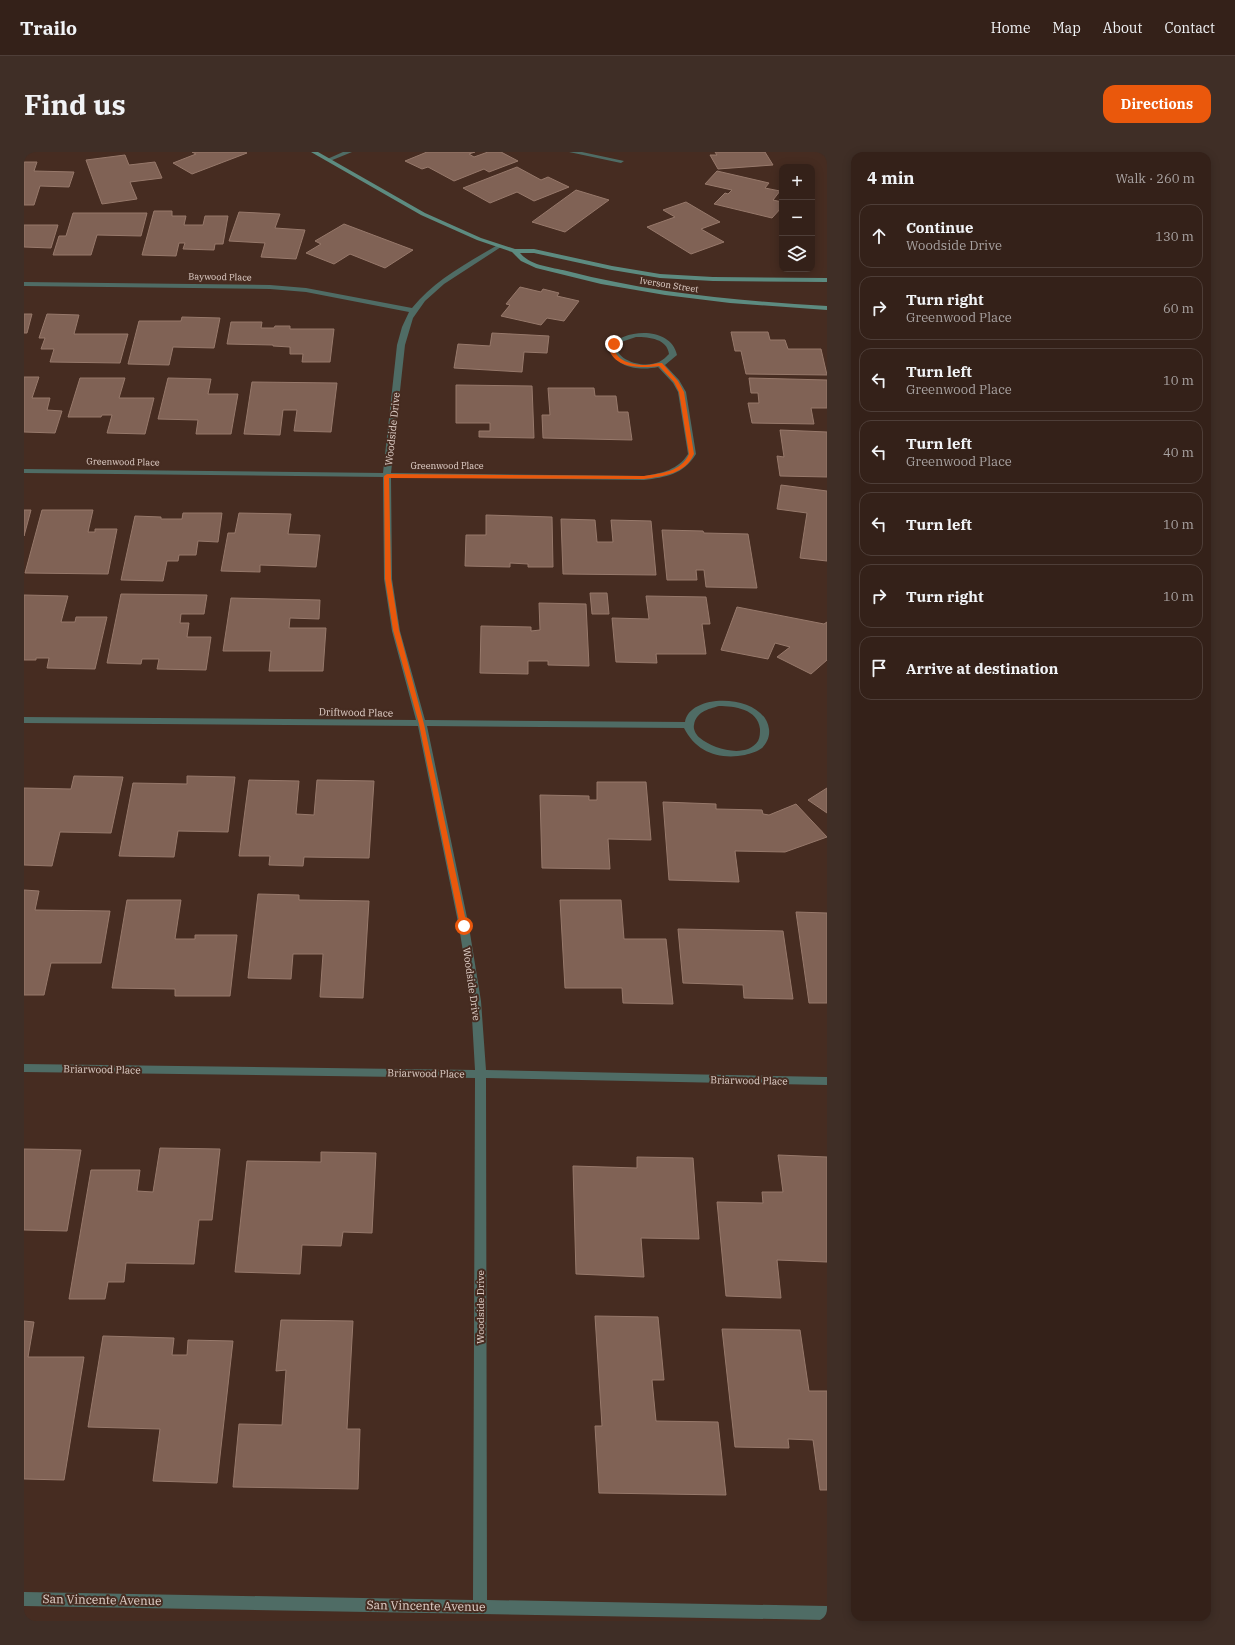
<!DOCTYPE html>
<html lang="en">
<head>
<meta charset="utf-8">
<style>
	body { margin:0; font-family:"IBM Plex Serif",serif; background:#3f2e26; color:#f1f3f6 }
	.controls { position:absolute; right:12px; top:12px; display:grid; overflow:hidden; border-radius:8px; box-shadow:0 2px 10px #0003 }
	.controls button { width:36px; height:36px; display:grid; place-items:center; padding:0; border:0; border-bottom:1px solid #4e3e38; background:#342119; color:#f1f3f6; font:20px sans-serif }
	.stop { position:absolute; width:12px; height:12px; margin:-9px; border:3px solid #ea580c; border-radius:50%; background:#fff }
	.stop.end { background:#ea580c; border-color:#fff; box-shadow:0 1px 4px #0008 }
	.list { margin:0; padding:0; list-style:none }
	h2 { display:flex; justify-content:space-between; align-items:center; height:52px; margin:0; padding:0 16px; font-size:17px }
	h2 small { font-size:13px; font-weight:400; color:#a9a3a2 }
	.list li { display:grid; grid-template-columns:26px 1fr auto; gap:12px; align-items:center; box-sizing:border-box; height:64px; margin:0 8px 8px; padding:0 8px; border:1px solid #4e3e38; border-radius:12px }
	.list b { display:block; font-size:15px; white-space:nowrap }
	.list p { margin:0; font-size:13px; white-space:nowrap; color:#a9a3a2 }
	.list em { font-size:13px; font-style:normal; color:#a9a3a2 }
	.icon { flex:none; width:22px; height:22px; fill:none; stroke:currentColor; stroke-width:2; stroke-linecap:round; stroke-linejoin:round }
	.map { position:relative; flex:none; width:803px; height:1469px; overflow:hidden; border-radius:12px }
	header { display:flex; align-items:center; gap:24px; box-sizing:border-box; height:56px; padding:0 20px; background:#342119; border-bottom:1px solid #4e3e38 }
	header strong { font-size:19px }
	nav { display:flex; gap:22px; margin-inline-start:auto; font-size:14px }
	.intro { display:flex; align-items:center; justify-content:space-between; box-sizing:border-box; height:96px; padding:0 24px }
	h1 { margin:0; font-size:28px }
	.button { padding:10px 18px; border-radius:12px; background:#ea580c; color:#fff; font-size:14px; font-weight:700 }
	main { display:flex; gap:24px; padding:0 24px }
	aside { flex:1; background:#342119; border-radius:12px; box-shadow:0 2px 10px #0003 }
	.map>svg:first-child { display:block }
	.building { fill:#806255; stroke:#97796b }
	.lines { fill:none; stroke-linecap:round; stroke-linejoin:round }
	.street { fill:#4f6c65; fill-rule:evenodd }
	.secondary { fill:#5d8b80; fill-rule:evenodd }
	.route { fill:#ea580c }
	.labels { text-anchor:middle; stroke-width:4; stroke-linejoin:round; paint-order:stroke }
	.far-street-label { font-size:9px; fill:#e1d0c9; stroke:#462c21 }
	.street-label { font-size:10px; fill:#e1d0c9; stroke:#462c21 }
	.near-street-label { font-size:12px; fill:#e1d0c9; stroke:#462c21 }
</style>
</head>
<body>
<header>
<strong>Trailo</strong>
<nav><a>Home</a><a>Map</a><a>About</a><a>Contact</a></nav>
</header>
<div class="intro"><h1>Find us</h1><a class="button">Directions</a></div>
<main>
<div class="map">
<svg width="803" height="1469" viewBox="0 0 803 1469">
	<rect width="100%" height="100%" fill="#462c21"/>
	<path class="building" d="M168 0H221L223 1 168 22 149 11 172 2Z
		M403 0H451L445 2 450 5 464 0H477L494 9 465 20 460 17 430 29 404 15 398 17 381 9Z
		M691 0H741L749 13 694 17 686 3H693Z
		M101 3 105 13 131 10 138 26 106 30 113 47 78 52 62 8Z
		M0 10H13L10 19 50 20 45 35 16 34 10 53H0Z
		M493 15 517 28 524 25 545 35 510 49 493 40 466 51 439 36Z
		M693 19 745 31 741 36 756 39 749 48 758 50V55L748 66 690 52 701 41 704 42 708 38 681 32Z
		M552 38 585 48 541 80 508 70Z
		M662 50 696 70 677 77 700 90 667 102 623 75 651 65 639 58Z
		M130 59H148V64H162L160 73H179L181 64H204L199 92H191L190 98 159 97 161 91H155L152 104 118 103Z
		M215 60 256 62 251 76 281 78 272 107 237 105 241 91 205 89Z
		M49 61H123L117 84 73 83 67 103H29L35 84H42Z
		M320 72 389 98 361 116 326 102 310 112 282 101 297 92 291 89Z
		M0 73H34L27 96 0 95Z
		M496 135 517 140 519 137 535 141 533 144 555 149 540 169 523 166 517 173 477 164 486 153 482 152Z
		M0 162H8L3 181H0Z
		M23 162 55 163 50 182H104L96 211 26 210 30 197H17L21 186H15Z
		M158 165 196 166 190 196 149 195 145 213 104 212 115 169H157Z
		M207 170H238L237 176H250L251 174H266V177H310L306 210H278L279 202H266V195L249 194V193L203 192Z
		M707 180H744L746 188H761L764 197H797L803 223 722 222 717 199H711Z
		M468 181 525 184 523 201 500 200 498 220 430 216 434 192 466 194Z
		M0 225H15L8 246H26L23 258 38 259 31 281 0 280Z
		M56 226H101L95 246H130L121 282 83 281 88 263H78L77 265H44Z
		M144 226 187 227 184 242H214L207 282H172L174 268 134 267Z
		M725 226 803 228V256H787L790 272 728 271 724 251H735L734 241H727Z
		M228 230 313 231 307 280 270 279 273 258H259L256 283 220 282Z
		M432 233 508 234 510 286 455 285V279H466V271H432Z
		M524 236H570L571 244H592L594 260H604L608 288 519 286 518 263H526Z
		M756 278 803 280V325L756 324 753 304 760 305Z
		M757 333 803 339V409L776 406 783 361 753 357Z
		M0 358H7L0 384Z
		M18 358H69L64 380H71V377H93L84 422 1 421Z
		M159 361H198L194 390 174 389 172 403H155L154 409H143L139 429 97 428 111 364 137 365V367H158Z
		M215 361 267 362 264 382 296 383 292 415 236 413V420L197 419 204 381H211Z
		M462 363 528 365 529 415H504V412L486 411V415L441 414 442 383H462Z
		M537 367 571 368 573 390H589L587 368 627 369 632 423 539 422Z
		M638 378 679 379 680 381 724 382 733 436 682 435 680 418H672L673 428H643Z
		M566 441H583L585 462H568Z
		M97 442 183 443 180 462H157L156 471H165L163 485H187L182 518 133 517 135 507H118L117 512 83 511Z
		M0 443 44 444 37 470H51L52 465H83L71 517 23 516 25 506H12V508H0Z
		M622 444 682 445 686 472H678L682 502H632L633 511 592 510 588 466 625 467Z
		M207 446 296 448 295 467 266 466 265 476H302L299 519H245L247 499H199Z
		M515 451 562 452 565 514 524 513V509H504V522L456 521 457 474 507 475V479L516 478Z
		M713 455 800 472 803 470V508L787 522 753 505 766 495 751 491 744 507 697 498Z
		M50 624 99 625 87 681 36 680 28 714 0 713V636L47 637Z
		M163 624 211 625 204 680 154 679 150 705 95 704 109 631 163 632Z
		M225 628 275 629 272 662 290 663 293 628 350 629 345 706 280 705 279 714 245 713 246 704H215Z
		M573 630H622L627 688 584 687 586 717 518 716 516 643 565 644V648H573Z
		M803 636V661L784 648Z
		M639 650 692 652V657L738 658 739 662 745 663 772 652 803 685 761 700 711 699 715 730 645 728Z
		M0 738 15 739 11 758 86 759 77 811H27L20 843H0Z
		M234 742 275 743V748L345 749 339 846 296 845 299 802H269L267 827 224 826Z
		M103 748H157L151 787H171V783H213L206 844H151V837L88 836Z
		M536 748H597L600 787H642L649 852 599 851 598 836H541Z
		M772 760 803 761V851H785Z
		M654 777 759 779 769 847 720 846 719 833 659 831Z
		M136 996 196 997 188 1068H175L170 1112 102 1111 100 1130H84L81 1147H45L67 1018H116L113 1039 129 1040Z
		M0 997 57 998 43 1079 0 1078Z
		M297 1000 352 1001 348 1081 319 1080 317 1094 278 1093 276 1122 211 1120 223 1009 297 1010Z
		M754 1003 803 1005V1110L753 1108 757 1146 702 1144 693 1050 739 1051 738 1040H759Z
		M613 1005 669 1006 675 1087 617 1086 620 1125 552 1122 549 1014 613 1016Z
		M571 1164 634 1165 640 1228H628L632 1269 694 1270 702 1343 575 1341 571 1274H578Z
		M257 1168 329 1169 323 1277H336L334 1337 209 1335 215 1272 258 1273 262 1218 252 1219Z
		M0 1169 10 1170 4 1205H60L40 1328 0 1327Z
		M698 1177 776 1178 785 1239H803V1338H796L789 1288 764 1287 765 1296 711 1295Z
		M79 1184 150 1186 148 1203H163L164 1188 209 1189 193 1331 129 1329 136 1277 64 1275Z"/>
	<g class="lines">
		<path class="street" d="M319 0H328L306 9 301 8Z
			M545 0H558L600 9 597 11Z
			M472 94 477 95 420 132 401 149 389 166 381 193 367 321 620 324C638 321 654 318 664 302L654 240 649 231 634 215C616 219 590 216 585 195 600 176 647 174 653 203L641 213 655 228 662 240 672 302C659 323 642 325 620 328L367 325 368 427 376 479 401 568 661 570C665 540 740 541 745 577 746 584 743 591 738 596 733 600 727 601 721 603 695 608 672 600 660 576L403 574 445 775 457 849 462 918 803 925V933L462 926 463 1448 803 1454V1468L0 1454V1440L449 1448 451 926 0 920V912L451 918 447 849 435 775 394 574 0 571V565L392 568 368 479 360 427 359 325 0 321V317L359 321 373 193 378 175 385 160 282 140 246 137 0 134V130L246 133 282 136 388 156C410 129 441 112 472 94ZM612 185C626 185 643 187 645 202 642 205 639 208 635 210 621 216 596 211 592 195L597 190ZM695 554C710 554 734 557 736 577 736 581 736 585 734 589 722 607 689 597 676 586 672 583 669 577 670 573 672 560 684 557 695 554Z"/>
		<path class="secondary" d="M287 0H294L401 61 457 86 491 97H510L588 114 636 122 689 125 803 126V130L689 129 636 126 588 118 510 101H496C507 114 527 115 543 119 628 141 715 149 803 154V158L706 151 641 143 577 132 512 116 497 109 488 100 453 88 397 63Z"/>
	</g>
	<path class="route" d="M590 190 592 192C586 208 610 214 622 213 627 213 632 211 638 211L654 229 660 240 670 302C661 322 640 324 620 327L365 326 367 427 375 478 400 572 443 774 440 777 436 774 395 572 369 478 361 427 360 324 363 322 620 324C638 321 657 320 665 302L655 240 650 230 635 214C618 216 591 217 585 197Z"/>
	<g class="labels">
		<g class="far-street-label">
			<text transform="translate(196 125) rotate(1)" y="3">Baywood Place</text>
			<text transform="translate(645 133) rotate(9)" y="3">Iverson Street</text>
			<text transform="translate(99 310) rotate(1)" y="3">Greenwood Place</text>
			<text x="423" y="317">Greenwood Place</text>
		</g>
		<g class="street-label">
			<text transform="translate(368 277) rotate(-84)" y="4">Woodside Drive</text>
			<text transform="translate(332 560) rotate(1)" y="4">Driftwood Place</text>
			<text transform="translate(448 832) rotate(82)" y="4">Woodside Drive</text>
			<text transform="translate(78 917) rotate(1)" y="4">Briarwood Place</text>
			<text transform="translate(402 921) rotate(1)" y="4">Briarwood Place</text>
			<text transform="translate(725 928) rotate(1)" y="4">Briarwood Place</text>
			<text transform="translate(456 1155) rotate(-90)" y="4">Woodside Drive</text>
		</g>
		<g class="near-street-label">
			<text transform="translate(78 1448) rotate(1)" y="4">San Vincente Avenue</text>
			<text transform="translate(402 1454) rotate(1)" y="4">San Vincente Avenue</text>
		</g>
	</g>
</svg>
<div class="controls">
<button>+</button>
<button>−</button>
<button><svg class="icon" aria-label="layers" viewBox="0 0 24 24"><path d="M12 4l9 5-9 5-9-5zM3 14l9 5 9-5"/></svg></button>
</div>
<div class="stop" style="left:440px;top:774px"></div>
<div class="stop end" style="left:590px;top:192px"></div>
</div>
<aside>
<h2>4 min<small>Walk · 260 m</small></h2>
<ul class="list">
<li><svg class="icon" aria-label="ahead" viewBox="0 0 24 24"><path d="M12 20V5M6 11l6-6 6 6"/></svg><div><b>Continue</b><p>Woodside Drive</p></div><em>130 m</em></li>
<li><svg class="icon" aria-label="right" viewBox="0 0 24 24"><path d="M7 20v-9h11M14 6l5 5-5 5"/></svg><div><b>Turn right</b><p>Greenwood Place</p></div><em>60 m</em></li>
<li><svg class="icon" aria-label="left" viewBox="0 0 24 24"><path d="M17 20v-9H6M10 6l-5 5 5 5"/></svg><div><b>Turn left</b><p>Greenwood Place</p></div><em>10 m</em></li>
<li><svg class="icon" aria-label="left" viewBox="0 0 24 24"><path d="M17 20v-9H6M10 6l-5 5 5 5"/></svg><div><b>Turn left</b><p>Greenwood Place</p></div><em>40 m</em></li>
<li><svg class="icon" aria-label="left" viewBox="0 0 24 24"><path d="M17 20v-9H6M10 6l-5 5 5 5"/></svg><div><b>Turn left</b></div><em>10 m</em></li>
<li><svg class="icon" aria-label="right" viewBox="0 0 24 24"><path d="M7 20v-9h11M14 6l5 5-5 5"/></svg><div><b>Turn right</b></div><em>10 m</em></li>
<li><svg class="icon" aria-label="arrive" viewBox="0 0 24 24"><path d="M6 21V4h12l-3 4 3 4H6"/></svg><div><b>Arrive at destination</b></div></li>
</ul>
</aside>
</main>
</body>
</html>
